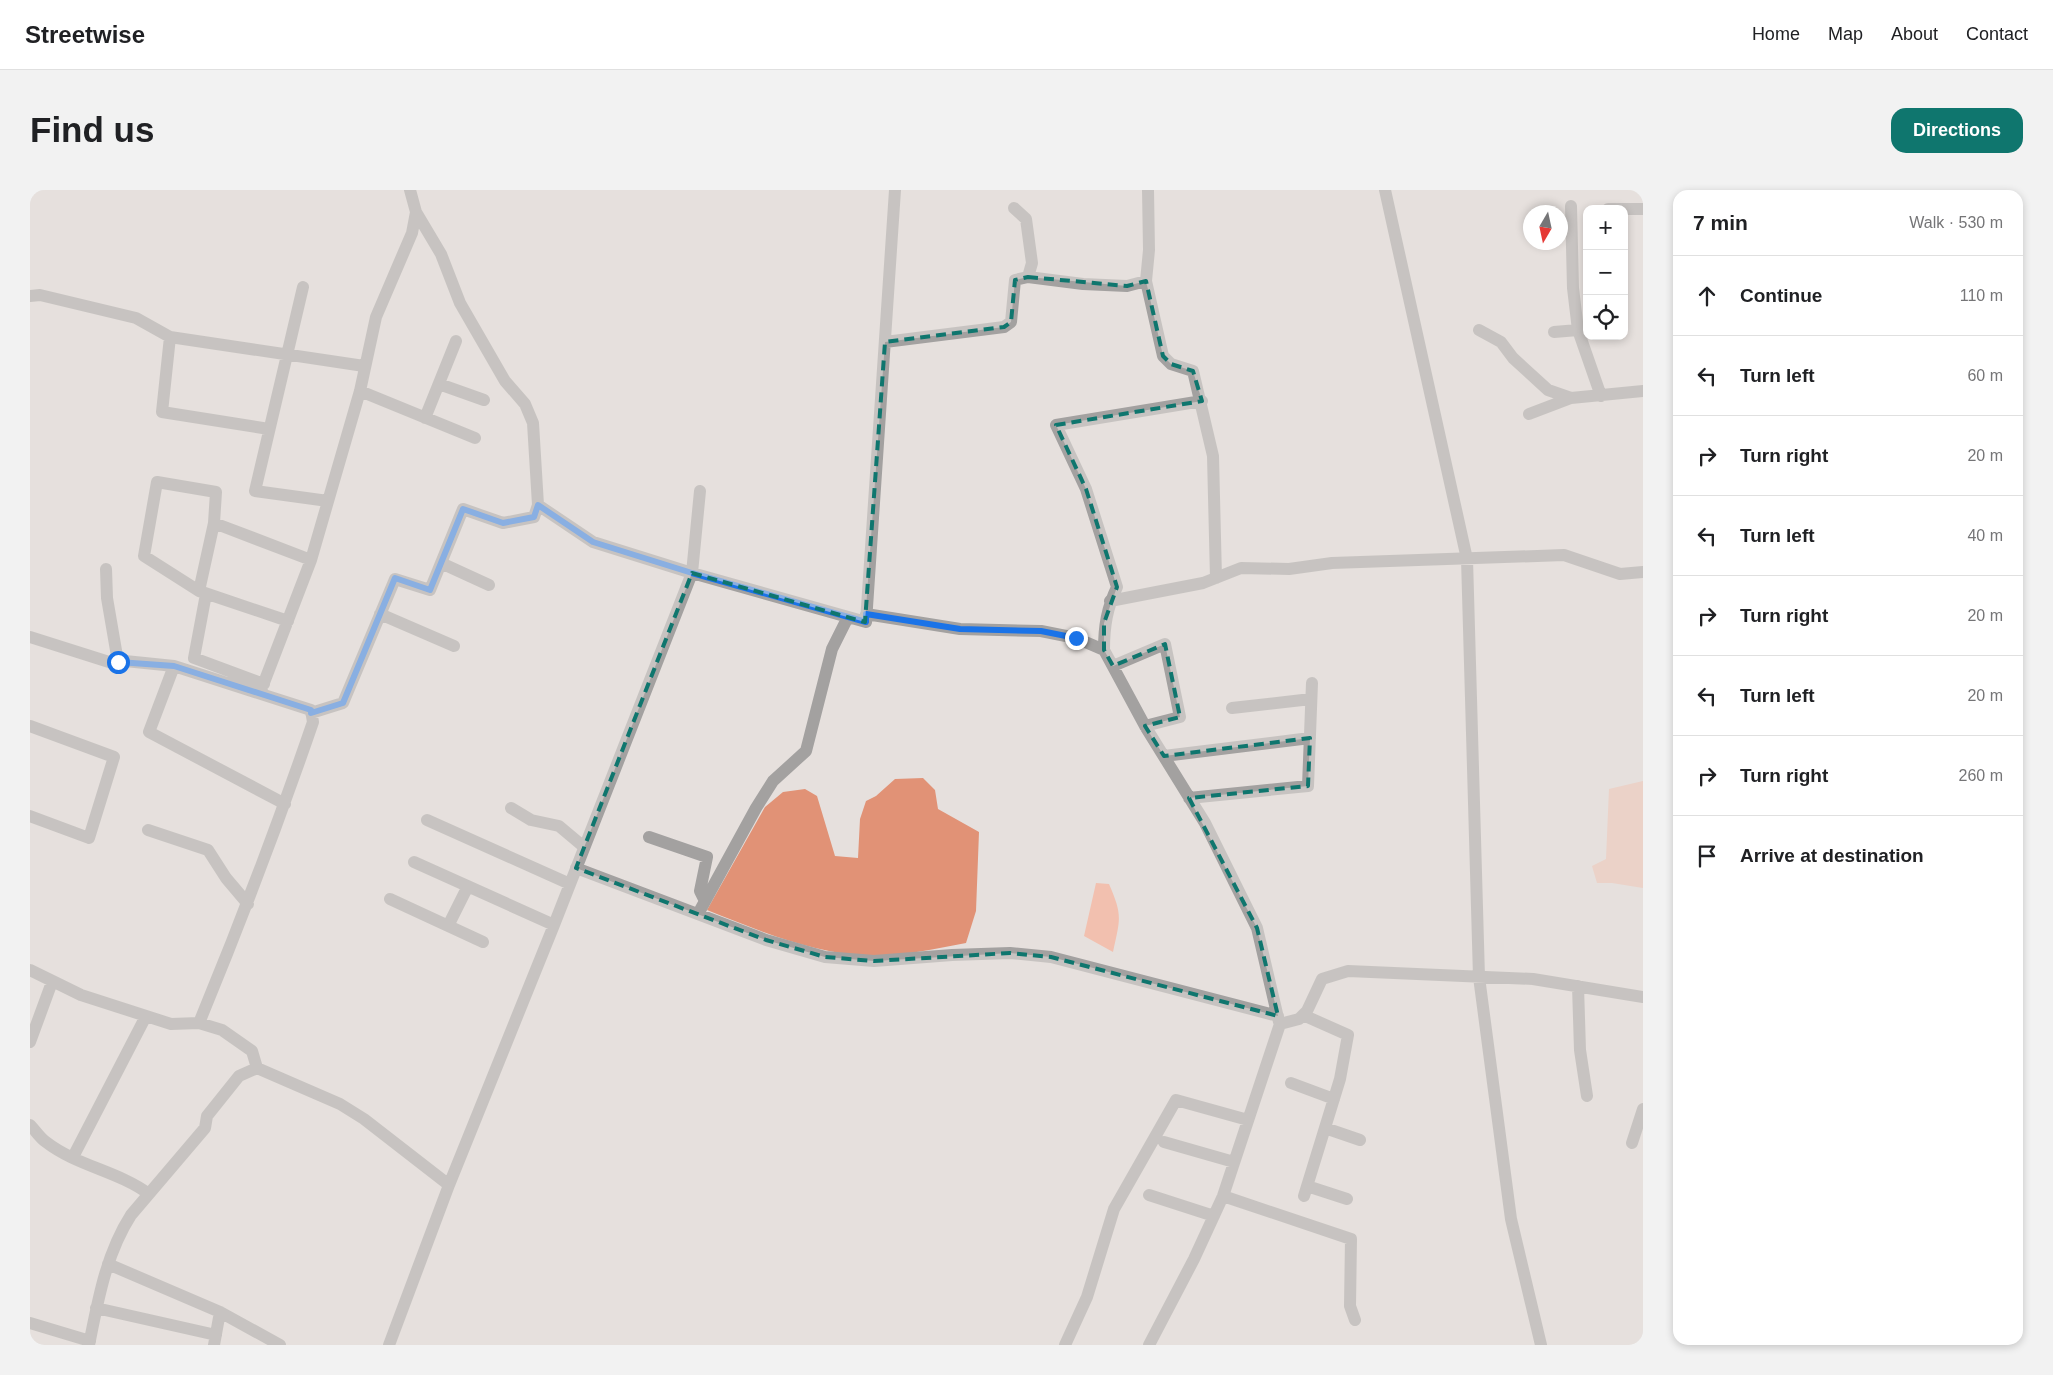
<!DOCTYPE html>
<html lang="en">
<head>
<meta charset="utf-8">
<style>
	body { margin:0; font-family:Helvetica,sans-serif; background:#f2f2f2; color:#202124 }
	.controls { position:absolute; right:15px; top:15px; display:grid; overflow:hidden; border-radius:10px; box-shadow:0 2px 8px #0003 }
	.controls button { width:45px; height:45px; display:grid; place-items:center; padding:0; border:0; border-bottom:1px solid #e0e0e0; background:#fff; color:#202124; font:25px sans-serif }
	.compass { position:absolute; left:1493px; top:15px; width:45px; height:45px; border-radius:50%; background:#fff; box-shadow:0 2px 8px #0003; rotate:189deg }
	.stop { position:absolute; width:15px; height:15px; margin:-11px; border:4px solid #1a73e8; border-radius:50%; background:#fff }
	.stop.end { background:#1a73e8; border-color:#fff; box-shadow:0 1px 5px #0008 }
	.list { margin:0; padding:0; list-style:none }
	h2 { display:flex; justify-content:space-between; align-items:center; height:65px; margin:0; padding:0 20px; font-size:21px }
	h2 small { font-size:16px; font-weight:400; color:#757577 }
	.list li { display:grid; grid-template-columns:32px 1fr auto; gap:15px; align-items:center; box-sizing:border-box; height:80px; padding:0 20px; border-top:1px solid #e0e0e0 }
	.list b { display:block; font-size:19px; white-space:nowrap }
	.list em { font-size:16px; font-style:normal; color:#757577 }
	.icon { flex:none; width:28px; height:28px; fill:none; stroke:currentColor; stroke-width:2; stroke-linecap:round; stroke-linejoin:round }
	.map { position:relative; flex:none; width:1613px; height:1155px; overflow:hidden; border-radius:15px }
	header { display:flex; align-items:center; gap:30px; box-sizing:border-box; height:70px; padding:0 25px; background:#fff; border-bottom:1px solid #e0e0e0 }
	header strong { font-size:24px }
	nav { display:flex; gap:28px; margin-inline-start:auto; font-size:18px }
	.intro { display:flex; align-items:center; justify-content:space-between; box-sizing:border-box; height:120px; padding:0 30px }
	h1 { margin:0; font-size:35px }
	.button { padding:12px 22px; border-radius:15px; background:#0f766e; color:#fff; font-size:18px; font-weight:700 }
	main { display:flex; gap:30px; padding:0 30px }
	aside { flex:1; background:#fff; border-radius:15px; box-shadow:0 2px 8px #0003 }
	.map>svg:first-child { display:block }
	.green { fill:#f2c0af }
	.forest { fill:#e19276 }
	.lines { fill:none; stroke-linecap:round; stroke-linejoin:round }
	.street { stroke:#a3a1a0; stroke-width:12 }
	.route { stroke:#1a73e8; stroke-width:6 }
	.marked { fill:none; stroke:#0f766e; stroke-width:4; stroke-dasharray:10 6; stroke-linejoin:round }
</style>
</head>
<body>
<header>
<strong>Streetwise</strong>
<nav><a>Home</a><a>Map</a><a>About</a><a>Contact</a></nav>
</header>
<div class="intro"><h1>Find us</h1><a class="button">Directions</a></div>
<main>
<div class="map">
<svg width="1613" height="1155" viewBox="0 0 1613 1155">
	<rect width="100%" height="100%" fill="#e6e0dd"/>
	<path class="green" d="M1613 591V698L1582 693H1567L1562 676 1576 669 1579 599Z
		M1066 693 1079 694C1093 726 1090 729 1083 762L1054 746Z"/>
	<path class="forest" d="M893 588 905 600 908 619 949 642 946 721 936 753C905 759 872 766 841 766 783 764 730 741 677 720L735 617 753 602 775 599 787 606 805 666 828 668 830 629 836 611 846 606 865 589Z"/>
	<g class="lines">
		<path class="street" d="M1118 0 1119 60 1116 91 1133 166 1141 174 1163 181 1183 266 1186 388
			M1355 0 1437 369 1449 787 1481 1029 1511 1155
			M1541 16 1543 98 1548 140 1571 206
			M984 18 996 29 1002 73 998 87
			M1578 19H1613
			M386 22 411 64 430 113 475 191 495 214 503 233 508 315 563 352 662 383 670 301
			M273 97 225 301 298 311
			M0 106 10 105 106 128 140 147 334 176
			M1449 140 1471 152 1483 168 1518 200 1541 208
			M1524 142 1548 140
			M140 147 132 222 239 239
			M855 152 974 137 981 132 985 90 998 87 1053 94 1097 96 1116 91
			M409 194 454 210
			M330 201 445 248
			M1499 224 1541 208 1613 201
			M395 228 426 151
			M127 292 186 302 184 333 169 401 114 366Z
			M184 333 281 370
			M411 373 459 395
			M76 379 77 408 88 472
			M169 401 258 431
			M176 404 164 468 234 494
			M1080 411 1173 393 1211 378 1259 379 1302 373 1534 365 1590 384 1613 382
			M350 424 424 456
			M836 424 930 439 1011 441 1046 448 1074 460 1115 536 1175 633 1227 738 1249 832
			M0 447 79 472 95 471 144 476 281 520 283 532C248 634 210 734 169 833
			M1074 460C1074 436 1077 418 1087 397L1056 299 1026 235 1172 211
			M144 476 119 542 255 614
			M1083 476 1135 454 1150 527 1115 536
			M230 503 281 370 330 201 346 127 382 43 386 22 380 0
			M1202 518 1281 509
			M281 523 313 513 365 389 400 400 433 319 473 333 504 327 508 315
			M0 536 84 567 59 648 0 626
			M1134 566 1280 548
			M1159 608 1278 596 1282 493
			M481 618 501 630 529 636 554 657
			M397 630 540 694
			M118 640 178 660 196 688 218 714
			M619 647 677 667 670 701 675 711
			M384 672 524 735
			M546 678 736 750 795 767 844 771 922 765 980 763 1021 767 1248 826
			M360 709 453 752
			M668 724 726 618 743 591 776 561 802 459 818 427
			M418 736 438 696
			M0 780 51 805 141 834 169 833 192 840 222 861 227 878
			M1548 796 1550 860 1557 906
			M1273 825 1318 845 1310 889 1274 1006
			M0 852 22 792
			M1261 893 1304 909
			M0 935C5 940 10 948 16 952 47 976 88 981 119 1004
			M1295 938 1330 950
			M1134 952 1204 972
			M1602 953 1613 919
			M43 967 116 826
			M1277 996 1317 1009
			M1119 1005 1184 1026
			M1193 1006 1321 1049 1320 1116 1325 1130
			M78 1074 190 1122 250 1155
			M66 1118 186 1145
			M0 1133 60 1151
			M59 1155C68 1110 76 1064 101 1025L175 938 177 926 209 886 227 878 310 914 334 929 419 995
			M184 1155 190 1122
			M359 1155 419 995 524 735 662 383 836 432 865 0
			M1035 1155 1057 1107 1084 1019 1146 910 1218 930
			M1119 1155 1164 1069 1193 1006 1250 834 1269 829 1277 821 1292 789 1318 781 1503 789 1613 807"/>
	</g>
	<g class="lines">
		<path class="route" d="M88 472 144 476 281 520V523L313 513 365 388 400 400 433 319 473 333 504 327 508 315 563 352 662 383 836 432V424L930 439 1011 441 1046 448"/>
	</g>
	<path d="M0 0H1613V1155H0ZM998 87 1097 96 1116 91 1133 166 1141 174 1163 181 1172 211 1026 235 1056 299 1087 397 1074 433V460L1083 476 1135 454 1150 527 1115 536 1134 566 1280 548 1278 596 1159 608 1227 738 1248 826 1021 767 980 763 844 771 795 767 736 750 546 678 662 383 835 432 855 152 974 137 981 132 985 90Z" fill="#e6e0dd" fill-opacity=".55" fill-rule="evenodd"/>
	<path class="marked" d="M998 87 1097 96 1116 91 1133 166 1141 174 1163 181 1172 211 1026 235 1056 299 1087 397 1074 433V460L1083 476 1135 454 1150 527 1115 536 1134 566 1280 548 1278 596 1159 608 1227 738 1248 826 1021 767 980 763 844 771 795 767 736 750 546 678 662 383 835 432 855 152 974 137 981 132 985 90Z"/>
</svg>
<div class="controls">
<button>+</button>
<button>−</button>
<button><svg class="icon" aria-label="locate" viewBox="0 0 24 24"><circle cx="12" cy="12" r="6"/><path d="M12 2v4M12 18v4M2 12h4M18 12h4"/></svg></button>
</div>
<svg class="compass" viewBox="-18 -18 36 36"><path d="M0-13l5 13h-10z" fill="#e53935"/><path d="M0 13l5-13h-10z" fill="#757577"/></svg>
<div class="stop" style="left:88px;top:472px"></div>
<div class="stop end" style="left:1046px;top:448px"></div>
</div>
<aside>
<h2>7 min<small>Walk · 530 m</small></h2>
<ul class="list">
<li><svg class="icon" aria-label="ahead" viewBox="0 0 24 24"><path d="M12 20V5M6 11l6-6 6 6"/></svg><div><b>Continue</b></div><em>110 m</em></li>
<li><svg class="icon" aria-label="left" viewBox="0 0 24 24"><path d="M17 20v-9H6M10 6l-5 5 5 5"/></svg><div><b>Turn left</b></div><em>60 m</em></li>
<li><svg class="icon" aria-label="right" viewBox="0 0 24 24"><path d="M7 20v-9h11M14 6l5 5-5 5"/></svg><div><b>Turn right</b></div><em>20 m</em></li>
<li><svg class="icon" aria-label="left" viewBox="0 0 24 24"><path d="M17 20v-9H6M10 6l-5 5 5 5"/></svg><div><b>Turn left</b></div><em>40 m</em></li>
<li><svg class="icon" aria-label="right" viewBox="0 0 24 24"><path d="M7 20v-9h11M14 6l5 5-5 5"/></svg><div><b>Turn right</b></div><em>20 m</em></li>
<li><svg class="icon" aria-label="left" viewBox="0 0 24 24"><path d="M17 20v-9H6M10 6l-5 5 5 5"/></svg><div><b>Turn left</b></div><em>20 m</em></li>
<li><svg class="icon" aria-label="right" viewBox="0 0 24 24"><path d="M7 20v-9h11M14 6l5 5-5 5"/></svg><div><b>Turn right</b></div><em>260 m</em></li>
<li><svg class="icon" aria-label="arrive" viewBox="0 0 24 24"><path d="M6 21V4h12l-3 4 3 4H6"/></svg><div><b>Arrive at destination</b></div></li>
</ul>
</aside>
</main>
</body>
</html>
